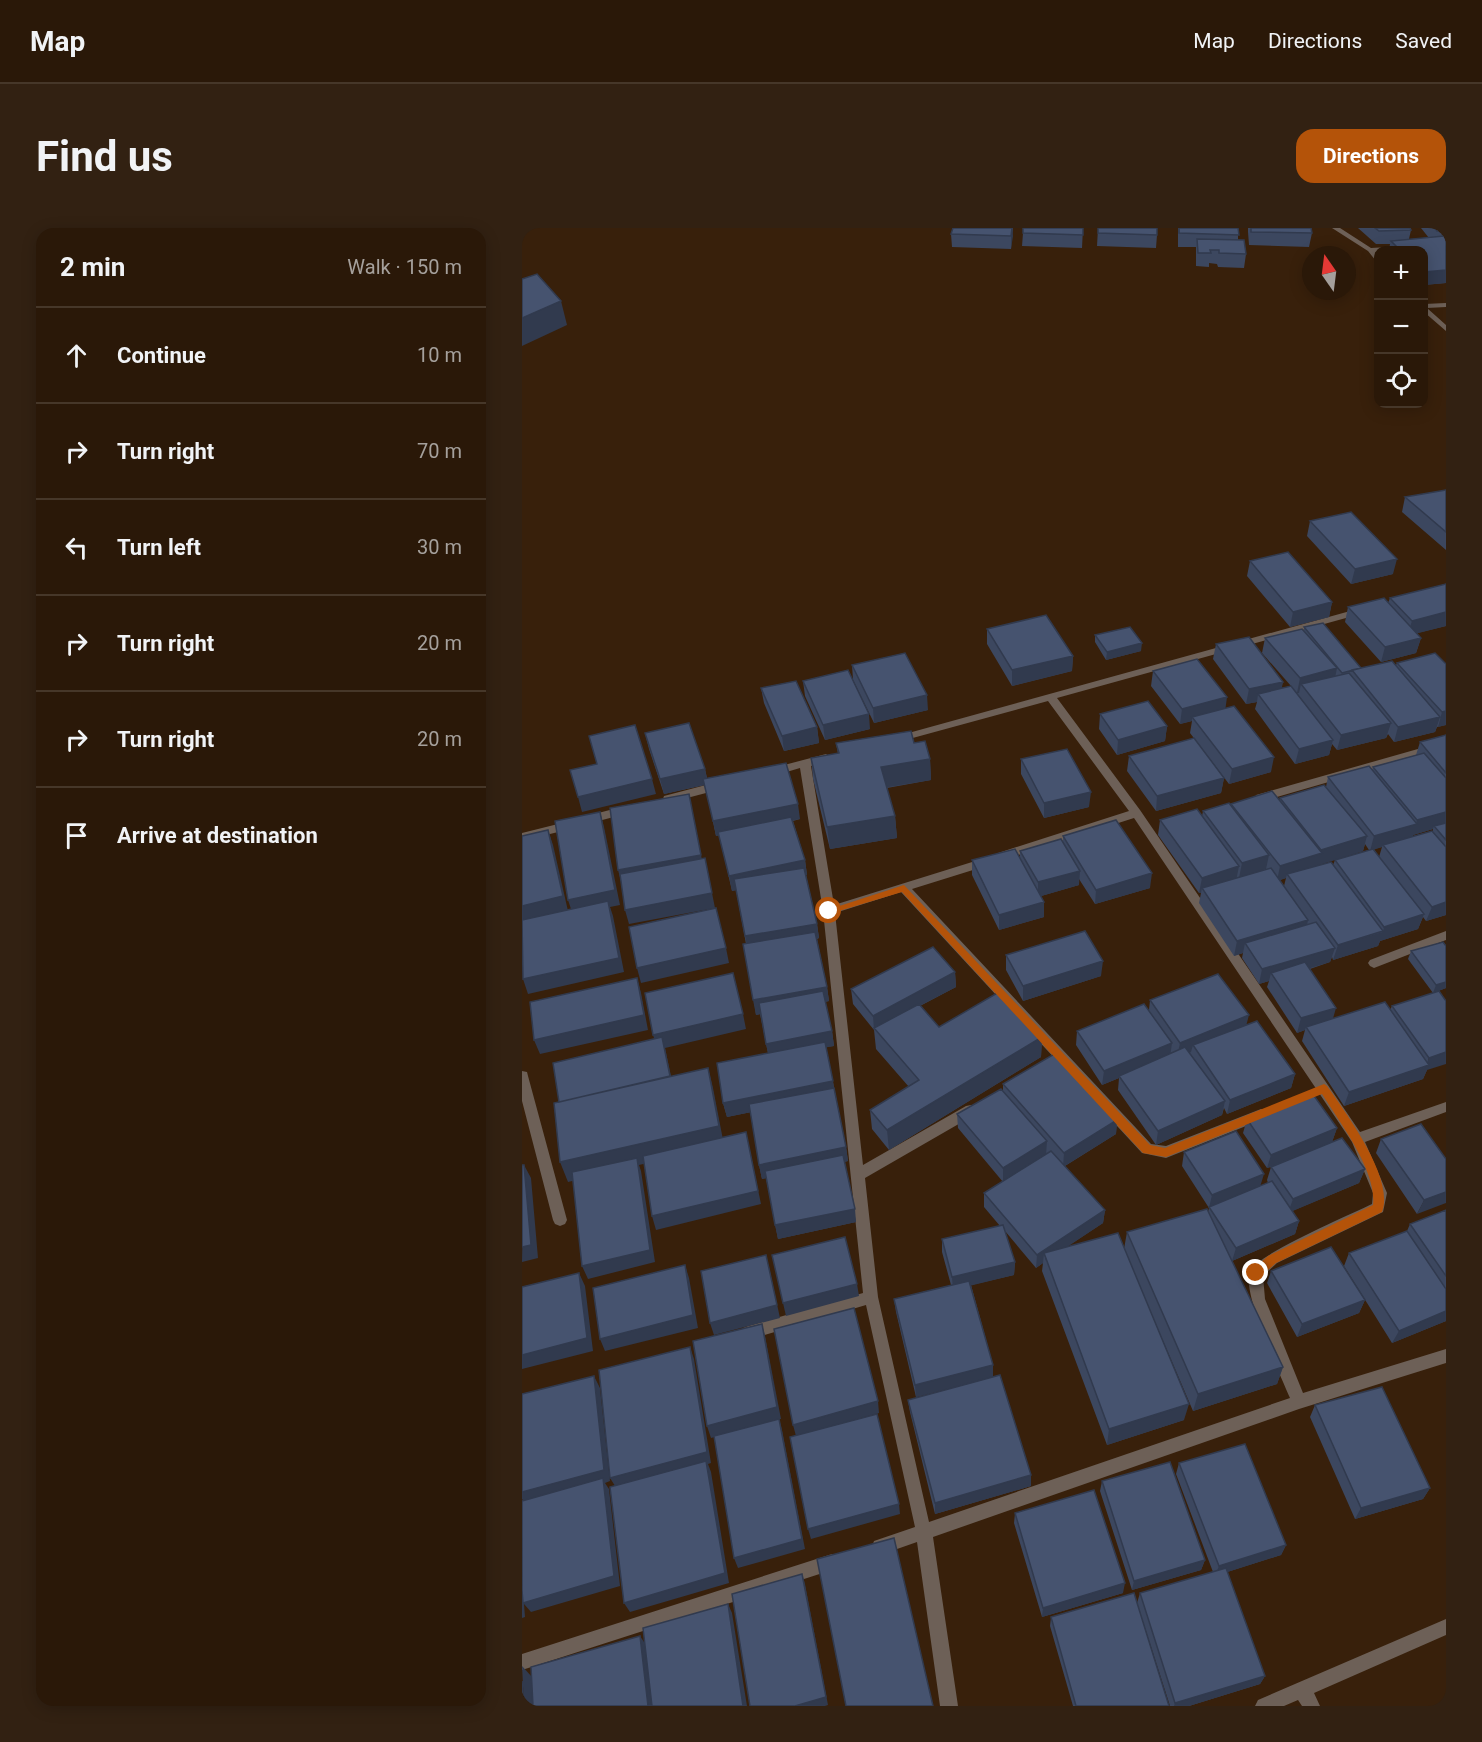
<!DOCTYPE html>
<html lang="en">
<head>
<meta charset="utf-8">
<style>
	body { margin:0; font-family:Roboto,sans-serif; background:#322112; color:#f1f3f6 }
	.controls { position:absolute; right:18px; top:18px; display:grid; overflow:hidden; border-radius:12px; box-shadow:0 3px 15px #0003 }
	.controls button { width:54px; height:54px; display:grid; place-items:center; padding:0; border:0; border-bottom:2px solid #463729; background:#2a1808; color:#f1f3f6; font:30px sans-serif }
	.compass { position:absolute; left:780px; top:18px; width:54px; height:54px; border-radius:50%; background:#2a1808; box-shadow:0 3px 15px #0003; rotate:346deg }
	.stop { position:absolute; width:18px; height:18px; margin:-14px; border:4px solid #b45309; border-radius:50%; background:#fff }
	.stop.end { background:#b45309; border-color:#fff; box-shadow:0 2px 6px #0008 }
	.list { margin:0; padding:0; list-style:none }
	h2 { display:flex; justify-content:space-between; align-items:center; height:78px; margin:0; padding:0 24px; font-size:26px }
	h2 small { font-size:20px; font-weight:400; color:#a5a09c }
	.list li { display:grid; grid-template-columns:39px 1fr auto; gap:18px; align-items:center; box-sizing:border-box; height:96px; padding:0 24px; border-top:2px solid #463729 }
	.list b { display:block; font-size:22px; white-space:nowrap }
	.list em { font-size:20px; font-style:normal; color:#a5a09c }
	.icon { flex:none; width:33px; height:33px; fill:none; stroke:currentColor; stroke-width:2; stroke-linecap:round; stroke-linejoin:round }
	.map { position:relative; flex:none; width:924px; height:1478px; overflow:hidden; border-radius:18px }
	header { display:flex; align-items:center; gap:36px; box-sizing:border-box; height:84px; padding:0 30px; background:#2a1808; border-bottom:2px solid #463729 }
	header strong { font-size:28px }
	nav { display:flex; gap:33px; margin-inline-start:auto; font-size:21px }
	.intro { display:flex; align-items:center; justify-content:space-between; box-sizing:border-box; height:144px; padding:0 36px }
	h1 { margin:0; font-size:42px }
	.button { padding:15px 27px; border-radius:18px; background:#b45309; color:#fff; font-size:21px; font-weight:700 }
	main { display:flex; gap:36px; padding:0 36px }
	aside { flex:1; background:#2a1808; border-radius:18px; box-shadow:0 3px 15px #0003 }
	.map>svg:first-child { display:block }
	.lines { fill:none; stroke-linecap:round; stroke-linejoin:round }
	.street { fill:#6d6057; fill-rule:evenodd }
	.wall { fill:#3c475f; fill-rule:evenodd }
	.shaded-wall { fill:#313a4e }
	.building { fill:#46536f; stroke:#313a4e; stroke-width:1.5 }
	.route { fill:#b45309 }
</style>
</head>
<body>
<header>
<strong>Map</strong>
<nav><a>Map</a><a>Directions</a><a>Saved</a></nav>
</header>
<div class="intro"><h1>Find us</h1><a class="button">Directions</a></div>
<main>
<aside>
<h2>2 min<small>Walk · 150 m</small></h2>
<ul class="list">
<li><svg class="icon" aria-label="ahead" viewBox="0 0 24 24"><path d="M12 20V5M6 11l6-6 6 6"/></svg><div><b>Continue</b></div><em>10 m</em></li>
<li><svg class="icon" aria-label="right" viewBox="0 0 24 24"><path d="M7 20v-9h11M14 6l5 5-5 5"/></svg><div><b>Turn right</b></div><em>70 m</em></li>
<li><svg class="icon" aria-label="left" viewBox="0 0 24 24"><path d="M17 20v-9H6M10 6l-5 5 5 5"/></svg><div><b>Turn left</b></div><em>30 m</em></li>
<li><svg class="icon" aria-label="right" viewBox="0 0 24 24"><path d="M7 20v-9h11M14 6l5 5-5 5"/></svg><div><b>Turn right</b></div><em>20 m</em></li>
<li><svg class="icon" aria-label="right" viewBox="0 0 24 24"><path d="M7 20v-9h11M14 6l5 5-5 5"/></svg><div><b>Turn right</b></div><em>20 m</em></li>
<li><svg class="icon" aria-label="arrive" viewBox="0 0 24 24"><path d="M6 21V4h12l-3 4 3 4H6"/></svg><div><b>Arrive at destination</b></div></li>
</ul>
</aside>
<div class="map">
<svg width="924" height="1478" viewBox="0 0 924 1478">
	<rect width="100%" height="100%" fill="#38200b"/>
	<g class="lines">
		<path class="street" d="M810 0H818L849 20 883 18 886 20 883 22 853 24 856 28V34L854 33 846 23Z
			M924 75V79L905 80 924 97V103L902 84V76Z
			M839 380 842 381V385L535 470 618 582 838 904 924 874V884L843 914 865 965 861 984 755 1035 741 1048 743 1071 781 1165 924 1121V1135L777 1181 411 1309 436 1478H418L395 1314 358 1327 352 1325 350 1319 352 1313 393 1299 344 1077 226 1112 221 1110 219 1105 221 1100 226 1098 341 1065 301 683 278 540 251 548 246 544 247 541 304 526 309 530 308 532 289 538 312 677 463 630 467 631 469 634 467 637 390 661 629 916 644 918 739 881 744 882 746 886 744 890 644 930 620 925 379 664 313 685 341 937 444 878 449 877 454 878 456 882 454 886 343 950 356 1069 407 1294 768 1170C757 1144 722 1069 727 1045 730 1028 830 986 850 976L851 965 830 914 612 590 484 631H476L474 628 476 625 607 583 526 473 376 514 371 511 372 509Z
			M924 513V520L738 574 733 570 734 567Z
			M199 553 203 554 204 557 203 560 146 575 141 571 142 568Z
			M103 578 108 582 107 585 65 596 60 592 61 589Z
			M48 593 53 597 52 600 0 613V605Z
			M924 703V712L852 740 848 738 846 735 848 732Z
			M0 843 5 844 6 848 45 992 43 996 38 998 33 996 31 992 0 873Z
			M310 1326 316 1328 318 1334 316 1340 310 1342 0 1442V1426Z
			M924 1391V1407L792 1465 798 1478H780L776 1472 762 1478H733L736 1472Z"/>
	</g>
	<path class="wall" d="M431 0H491L489 21 430 19 429 6Z
		M561 0 560 20 500 18 501 5Z
		M576 0 635 7 634 20 575 18Z
		M656 0H716V12L724 26 722 40 696 39 695 36 687 35V39L674 38V19H656Z
		M726 0H789L790 5 787 19 727 17 726 4Z
		M836 0H888L889 2 887 11 907 10 899 0H924V55L902 57V22H867L868 16H854Z
		M924 262V322L880 284 883 269Z
		M788 293 871 346 829 356 785 308Z
		M728 333 810 374 807 389 768 399 725 348Z
		M924 356V398L895 405 899 410 894 425 859 434 823 394 826 379 866 375 868 370Z
		M782 399 839 440 874 437 875 435 924 436V497L915 499 913 504 872 514 866 506 864 510 815 522 810 516 807 527 773 536 733 481 735 474 724 476 691 431 694 416 761 454 759 460 769 458 740 425 743 410 782 402Z
		M465 401 551 428 550 443 490 458 465 416Z
		M573 407 619 423 584 432 573 414Z
		M330 437 406 482 352 495 331 452Z
		M631 443 703 481 749 544 707 556 668 505 670 493 658 496 629 458Z
		M281 453 348 501 303 512 283 468Z
		M239 460 295 499 297 515 262 523 242 475Z
		M578 486 645 498 643 513 595 527 577 501Z
		M123 505 183 541 185 550 278 591 271 593 283 632 285 647H284L295 696 297 710 295 711 305 759 307 773 303 774 310 803 312 818 304 819 324 919 326 933 322 934 334 994 256 1011 244 950 240 951 237 937 229 884 205 889 201 875 246 825 238 786 234 787 224 716 214 662 210 663 197 607 194 608 183 557 142 566 127 521Z
		M924 507V687L904 693 901 689 896 701 858 713 856 718 811 732 810 729 808 734 788 741 811 791 868 782 870 778 917 763 905 842 901 851 822 878 780 813 783 802 775 805 745 759 747 753 737 756 720 730 721 725 712 728 677 675 679 665H677L636 607 638 592 680 588 681 583 709 577V576L757 573 758 570 804 559 806 549 850 542 851 539 894 527 898 514ZM911 601V603L891 608V607ZM843 616 847 622 813 632 811 637H796L841 623ZM860 619 857 629 852 621ZM764 650 762 658 758 652Z
		M314 515H392L408 531 409 552 365 560 373 588 375 610 308 621 291 551 289 530 316 526Z
		M607 528 702 550 699 565 634 583 605 543Z
		M499 531 567 579 522 590 499 546Z
		M541 608 628 660 573 676 557 651V657L519 668 522 674V689L477 702 450 647V632L498 630V623L541 613Z
		M924 718V760L911 765 886 731 889 723Z
		M484 727 579 748 501 773 484 742Z
		M433 744 434 759 398 778 417 799 520 809 519 829 367 922 350 901 348 882 387 859 354 821 352 802 331 776 329 761Z
		M628 772 725 796 773 846 769 860 705 886 702 880 700 887 634 917 596 862 597 850 580 857 554 817 555 803 627 782Z
		M481 856 595 892 594 906 543 938 583 982 581 995 546 1018 602 1021 605 1004 686 984 687 980 660 938 662 924 739 958 746 955 745 952 749 939 745 940 721 905 725 891 815 900 810 914 843 941 837 955 770 983 777 993 773 1006 710 1033 761 1139 755 1156 671 1183 627 1080 662 1192 585 1217 520 1043 521 1035 514 1040 483 1003 493 1034 492 1047 449 1057 471 1137V1149L394 1169 374 1084 372 1071 429 1057 420 1024V1011L478 998 462 979V965L481 954 436 900 435 886 481 864Z
		M859 911 924 931 895 986 854 925Z
		M924 982V1093L870 1115 822 1038 827 1025 885 1003 888 996Z
		M749 1043 843 1072 837 1085 775 1109 745 1055Z
		M386 1172 509 1247V1258L413 1286 388 1184Z
		M793 1177 908 1260 901 1271 833 1291 788 1189Z
		M657 1235 764 1317 759 1327 705 1344 743 1448 738 1456 667 1478H648L615 1375 618 1365 691 1344 654 1246Z
		M580 1253 683 1332 679 1342 610 1362 578 1263Z
		M493 1285 601 1365 520 1389 492 1295Z
		M529 1389 647 1478H551L528 1398Z"/>
	<path class="shaded-wall" d="M490 0 491 8 489 21V8Z
		M924 42V55L902 57V44Z
		M39 73 45 97 0 118V90Z
		M875 331 871 346 829 356 833 341Z
		M810 374 807 389 768 399 771 384Z
		M924 384V398L885 408 890 393Z
		M899 410 894 425 859 434 863 419Z
		M620 415 619 423 584 432 585 424Z
		M551 428 550 443 490 458V442Z
		M815 440 812 455 779 456 777 465H775L778 450Z
		M761 454 758 469 736 466 735 474 724 476 727 461Z
		M405 467 406 482 352 495 351 480Z
		M705 469 703 484 670 489V493L658 496 660 481Z
		M924 483V497L916 499 920 484Z
		M347 486 348 501 303 512 301 497Z
		M918 489 913 504 872 514 876 499Z
		M869 495 864 510 815 522 819 507Z
		M645 498 643 513 595 527 596 512Z
		M295 499 297 515 262 523 260 508Z
		M811 512 807 527 773 536 777 521Z
		M752 529 749 544 707 556 710 541Z
		M408 531 409 552 361 560 359 539Z
		M183 541 186 556 142 566 138 551Z
		M702 550 699 565 634 583 635 568Z
		M130 551 134 566 60 584 56 569Z
		M569 564 567 579 522 590V575Z
		M167 566 182 642 100 657 96 642Z
		M276 576 278 591 194 608 191 593Z
		M78 584 82 599 98 677 88 679 91 688 102 744 6 766 1 751 51 687 46 672Z
		M924 584V598H912L911 601 891 607 890 611 861 617 860 619 848 623 852 608 894 596 895 592Z
		M373 588 375 610 308 621 305 599Z
		M26 602 31 617 46 683 0 694V678Z
		M845 608 841 623 797 637 796 640 765 646 764 650 755 653 758 638 799 625V622Z
		M747 627 744 641 717 650 720 635Z
		M183 630 193 680 107 696 103 682Z
		M283 632 285 647 210 663 207 648Z
		M717 638 714 653 680 660 679 665H677L680 650Z
		M558 643 557 657 516 669V654Z
		M630 645 628 660 573 676 574 662Z
		M522 674V689L477 702V687Z
		M924 674V687L904 693 910 679Z
		M902 686 896 701 858 713 856 718 811 732 816 717 861 704 862 699Z
		M786 692 783 707 723 715 721 725 712 728 715 713Z
		M295 696 297 710 226 723 223 708Z
		M204 720 207 735 119 755 115 740Z
		M813 720 808 734 753 751 749 745 747 753 737 756 740 741Z
		M581 733 579 748 501 773V758Z
		M433 744 434 759 353 801 352 800V802L351 788Z
		M115 750 119 765 126 802 18 826 12 812Z
		M924 754V760L911 765 914 757Z
		M305 759 307 773 234 787 231 772Z
		M814 780 810 794 784 799 783 802 775 805 779 790Z
		M221 786 224 801 143 820 152 862 37 874 136 822 131 807Z
		M727 787 723 802 671 817 669 824 655 829 658 815Z
		M310 803 312 818 247 830 244 816Z
		M520 809 519 829 367 922 365 902Z
		M650 815 648 829 597 848V850L580 857 582 843Z
		M924 824V836L905 842 901 851 822 878 827 864 903 839 907 830Z
		M186 840 191 860 202 917 117 937 119 943 133 1034 66 1051 60 1038 116 937 46 954 38 934Z
		M773 846 769 860 705 886 708 872Z
		M311 853 313 867 205 889 201 875Z
		M703 873 700 887 634 917 636 903Z
		M595 892 594 906 541 939 542 925Z
		M815 900 810 914 745 940 749 927Z
		M525 913 524 927 481 954V940Z
		M227 918 239 976 134 1002 130 988Z
		M324 919 326 933 240 951 237 937Z
		M2 937 9 950 16 1030 0 1034Z
		M843 941 837 955 766 985 771 971Z
		M742 946 738 959 687 980 690 967Z
		M924 964V975L895 986 902 972Z
		M333 981 334 994 256 1011 253 997Z
		M583 982 581 995 524 1033 522 1025 521 1035 514 1040 515 1027Z
		M777 993 773 1006 710 1033 714 1020Z
		M493 1034 492 1047 431 1062 430 1049Z
		M163 1037 167 1050 176 1100 83 1123 78 1111Z
		M247 1039 258 1090 192 1107 188 1095Z
		M57 1045 63 1058 71 1123 0 1141V1127Z
		M335 1056 337 1068 264 1088 261 1075Z
		M843 1072 837 1085 775 1109 780 1096Z
		M924 1083V1093L870 1115 877 1103Z
		M240 1096 243 1108 259 1191H257L260 1202 283 1321 216 1340 212 1330 257 1191 189 1210 185 1198Z
		M168 1119 172 1131 189 1235 186 1236 189 1244 207 1355 108 1384 102 1375 95 1261 88 1250Z
		M471 1137V1149L394 1169 393 1157Z
		M761 1139 755 1156 671 1183 676 1166Z
		M72 1148 78 1160 88 1253 83 1255 87 1261 98 1358 9 1384 2 1376 3 1389 0 1390V1348L4 1276 0 1271V1264Z
		M356 1173 357 1185 274 1208 271 1197Z
		M667 1176 662 1192 585 1217 587 1201Z
		M509 1247V1258L413 1286V1275Z
		M908 1260 901 1271 833 1291 839 1280Z
		M377 1276 378 1286 289 1311 286 1301Z
		M764 1317 759 1327 693 1348 697 1338Z
		M683 1332 679 1342 610 1362 612 1353Z
		M280 1346 283 1356 306 1477 303 1478H273Z
		M603 1355 601 1365 520 1389 521 1380Z
		M206 1376 210 1385 225 1478H221Z
		M118 1408 124 1417 131 1478H126Z
		M0 1438 10 1449 12 1478H2Z
		M743 1448 738 1456 667 1478H652L653 1475Z"/>
	<path class="building" d="M431 0H490L489 8 429 6Z
		M501 0H561V7L501 5Z
		M576 0H635V7L576 5Z
		M657 0H716L717 7 657 5Z
		M729 0H789L790 5 729 4Z
		M853 0H888L889 2 857 3Z
		M913 0H924V2L915 3Z
		M922 8 924 11V42L902 44V22H878L869 13Z
		M675 11 722 12 724 26 697 25V22H688L689 25H676Z
		M15 46 39 73 0 90V51Z
		M924 262V304L883 269Z
		M829 284 875 331 833 341 788 293Z
		M766 324 810 374 771 384 728 333Z
		M924 356V384L890 393 868 370Z
		M862 370 899 410 863 419 826 379Z
		M524 387 551 428 490 442 465 401Z
		M801 395 839 440 820 445 782 399Z
		M608 399 620 415 585 424 573 407Z
		M780 401 815 440 778 450 743 410Z
		M727 409 761 454 727 461 694 416Z
		M383 425 405 467 351 480 330 437Z
		M913 425 924 436V483L920 484 875 435Z
		M675 431 705 469 660 481 631 443Z
		M870 433 918 489 876 499 830 442Z
		M326 442 347 486 301 497 281 453Z
		M827 445 869 495 819 507 779 456Z
		M274 453 295 499 260 508 239 460Z
		M769 458 811 512 777 521 736 466Z
		M626 473 645 498 596 512 578 486Z
		M712 478 752 529 710 541 670 489Z
		M167 495 183 541 138 551 123 505Z
		M113 497 130 551 56 569 48 542 75 536 67 508Z
		M389 503 392 515 403 513 408 531 359 539 373 588 305 599 289 530 317 525 314 515Z
		M924 507V545L898 514Z
		M672 510 702 550 635 568 607 528Z
		M545 521 569 564 522 575 499 531Z
		M902 525 924 550V584L895 592 851 539Z
		M264 535 276 576 191 593 181 551Z
		M847 538 895 596 852 608 806 549Z
		M802 557 845 608 799 622 758 570Z
		M750 563 800 625 758 638 709 576Z
		M167 566 179 627 96 642 88 580Z
		M707 575 747 627 720 635 681 583Z
		M675 581 717 638 680 650 638 592Z
		M78 584 93 662 46 672 33 593Z
		M269 589 283 632 207 648 196 604Z
		M594 592 630 645 574 662 541 608Z
		M924 595V612L912 598Z
		M26 602 41 668 0 678V608Z
		M910 603 924 619V674L910 679 861 617Z
		M539 611 558 643 516 654 498 623Z
		M493 621 522 674 477 687 450 632Z
		M851 621 902 686 862 699 813 632Z
		M183 630 190 665 103 682 98 646Z
		M809 634 861 703 816 717 765 646Z
		M282 640 295 696 223 708 212 651Z
		M749 640 786 692 715 713 680 660Z
		M86 673 97 730 1 751 0 692Z
		M194 680 204 720 115 740 107 699Z
		M794 694 813 720 740 741 723 715Z
		M563 703 581 733 501 758 484 727Z
		M293 704 305 759 231 772 221 716Z
		M921 714 924 718V754L914 757 889 723Z
		M411 719 433 744 351 788 329 761Z
		M783 734 814 780 779 790 749 745Z
		M211 745 221 786 131 807 123 765Z
		M696 746 727 787 658 815 628 772Z
		M115 750 122 787 12 812 8 774Z
		M301 763 310 803 244 816 237 775Z
		M917 763 924 773V824L907 830 870 778Z
		M477 764 520 809 365 902 348 882 397 852 352 800 397 776 417 799Z
		M863 774 907 837 827 864 784 799Z
		M622 776 650 815 582 843 555 803Z
		M735 793 773 846 708 872 671 817Z
		M140 809 148 848 37 874 31 835Z
		M303 814 311 853 201 875 195 835Z
		M663 819 703 873 636 903 597 848Z
		M534 825 595 892 542 925 481 856Z
		M186 840 197 898 38 934 32 875Z
		M312 860 324 919 237 937 227 876Z
		M479 861 525 913 481 940 435 886Z
		M790 865 815 900 749 927 725 891Z
		M899 896 924 931V964L902 972 859 911Z
		M714 903 742 946 690 967 662 924Z
		M224 904 236 963 130 988 121 928Z
		M820 910 843 941 771 971 749 939Z
		M529 923 583 982 515 1027 462 965Z
		M321 927 333 981 253 997 243 943Z
		M115 930 128 1022 60 1038 50 944Z
		M0 937H2L9 1017 0 1019Z
		M750 953 777 993 714 1020 687 979Z
		M685 981 761 1139 676 1166 605 1004Z
		M924 982V1048L888 996Z
		M481 997 493 1034 430 1049 420 1011Z
		M885 1003 924 1061V1083L877 1103 827 1025Z
		M596 1005 667 1176 587 1201 522 1025Z
		M323 1009 335 1056 261 1075 250 1027Z
		M809 1019 843 1072 780 1096 749 1043Z
		M244 1027 255 1077 188 1095 179 1043Z
		M163 1037 171 1087 78 1111 71 1060Z
		M57 1045 65 1110 0 1127V1059Z
		M447 1053 471 1137 393 1157 372 1071Z
		M332 1080 356 1173 271 1197 252 1101Z
		M240 1096 255 1179 185 1198 171 1113Z
		M168 1119 185 1224 88 1250 77 1142Z
		M478 1147 509 1247 413 1275 386 1172Z
		M72 1148 82 1242 0 1264V1166Z
		M860 1159 908 1260 839 1280 793 1177Z
		M355 1186 377 1276 286 1301 268 1209Z
		M257 1191 280 1311 212 1330 192 1208Z
		M723 1216 764 1317 697 1338 657 1235Z
		M184 1233 203 1345 102 1375 88 1259Z
		M648 1234 683 1332 612 1353 580 1253Z
		M81 1250 92 1348 1 1375 0 1362V1273Z
		M572 1262 603 1355 521 1380 493 1285Z
		M372 1310 411 1478H324L295 1331Z
		M704 1340 743 1448 653 1475 618 1365Z
		M280 1346 304 1469 273 1478H228L210 1366Z
		M612 1365 647 1478H554L529 1389Z
		M206 1376 221 1478H130L121 1400Z
		M118 1408 126 1478H11L9 1439Z
		M0 1453 2 1478H0Z"/>
	<path class="route" d="M382 657 628 917 643 920 802 856 805 858C824 885 873 951 860 984L754 1035 738 1049H730V1042L746 1028 851 977C855 943 818 895 800 866L644 929 621 925 380 664 307 686 302 683Z"/>
</svg>
<div class="controls">
<button>+</button>
<button>−</button>
<button><svg class="icon" aria-label="locate" viewBox="0 0 24 24"><circle cx="12" cy="12" r="6"/><path d="M12 2v4M12 18v4M2 12h4M18 12h4"/></svg></button>
</div>
<svg class="compass" viewBox="-18 -18 36 36"><path d="M0-13l5 13h-10z" fill="#e53935"/><path d="M0 13l5-13h-10z" fill="#a5a09c"/></svg>
<div class="stop" style="left:307px;top:683px"></div>
<div class="stop end" style="left:734px;top:1045px"></div>
</div>
</main>
</body>
</html>
